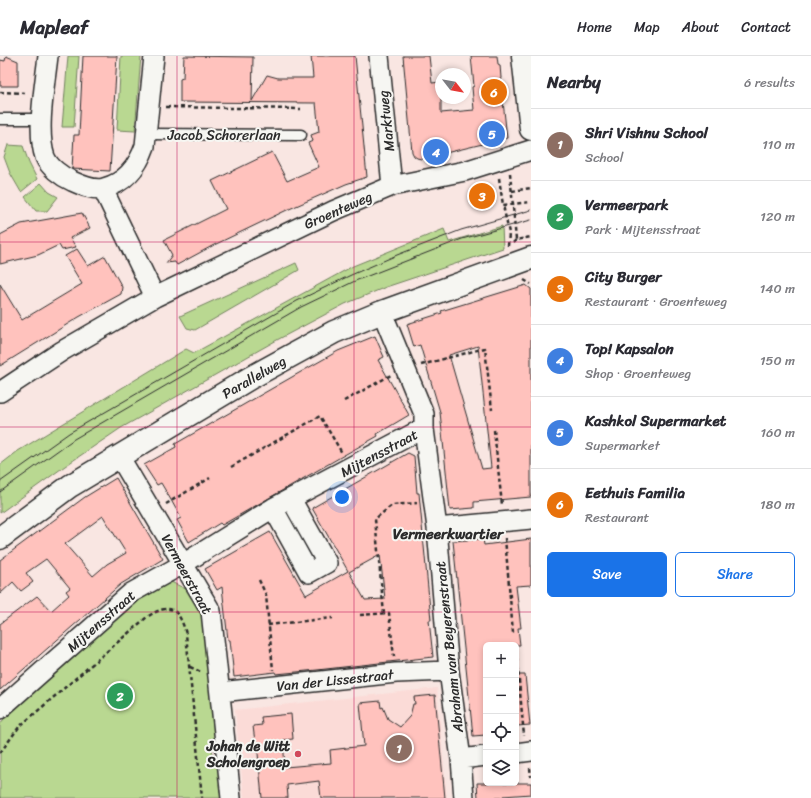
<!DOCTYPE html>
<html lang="en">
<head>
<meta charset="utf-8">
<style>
	body { margin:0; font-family:Sriracha,sans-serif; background:#f2f2f3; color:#2b2b33 }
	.controls { position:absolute; right:12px; bottom:12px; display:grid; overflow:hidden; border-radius:6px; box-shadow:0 2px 6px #0003 }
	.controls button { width:36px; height:36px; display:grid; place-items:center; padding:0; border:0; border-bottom:1px solid #e1e1e2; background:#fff; color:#2b2b33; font:20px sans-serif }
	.compass { position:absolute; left:435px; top:12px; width:36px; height:36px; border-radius:50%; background:#fff; box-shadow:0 2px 6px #0003; rotate:121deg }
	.you { position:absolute; left:342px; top:441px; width:14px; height:14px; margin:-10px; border:3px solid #fff; border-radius:50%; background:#1a73e8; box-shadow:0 0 0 6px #1a73e833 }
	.badge { display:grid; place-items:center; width:26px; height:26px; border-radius:50%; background:#1a73e8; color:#fff; font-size:13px; font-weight:700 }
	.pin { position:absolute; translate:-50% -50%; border:2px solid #fff; box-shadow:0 1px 4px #0006 }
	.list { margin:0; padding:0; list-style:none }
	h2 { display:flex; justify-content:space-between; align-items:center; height:52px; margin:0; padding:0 16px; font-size:17px }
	h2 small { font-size:13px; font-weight:400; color:#7c7c81 }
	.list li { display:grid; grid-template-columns:26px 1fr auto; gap:12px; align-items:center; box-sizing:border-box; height:72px; padding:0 16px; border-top:1px solid #e1e1e2 }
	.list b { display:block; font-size:15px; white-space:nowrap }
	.list p { margin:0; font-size:13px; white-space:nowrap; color:#7c7c81 }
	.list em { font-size:13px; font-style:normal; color:#7c7c81 }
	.actions { display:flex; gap:8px; padding:12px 16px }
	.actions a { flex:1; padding:9px 0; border:1px solid #1a73e8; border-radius:6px; text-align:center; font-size:14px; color:#1a73e8 }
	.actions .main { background:#1a73e8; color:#fff }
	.icon { flex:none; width:22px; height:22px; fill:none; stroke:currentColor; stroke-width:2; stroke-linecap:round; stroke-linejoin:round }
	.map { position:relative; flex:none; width:531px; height:742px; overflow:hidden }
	header { display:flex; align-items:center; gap:24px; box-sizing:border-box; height:56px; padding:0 20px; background:#fff; border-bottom:1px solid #e1e1e2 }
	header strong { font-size:19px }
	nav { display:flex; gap:22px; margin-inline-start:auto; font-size:14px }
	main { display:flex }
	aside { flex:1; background:#fff }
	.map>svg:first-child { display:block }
	.built { fill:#fbdbd7 }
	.green { fill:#b9d891; stroke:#72825e }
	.building { fill:#ffc2bd; stroke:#2b2b2b; fill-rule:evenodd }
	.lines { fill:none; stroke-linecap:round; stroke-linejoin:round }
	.service-casing { stroke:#2b2b2b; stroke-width:13 }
	.minor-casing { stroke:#2b2b2b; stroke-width:22 }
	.tertiary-casing { stroke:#2b2b2b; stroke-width:25 }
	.path { stroke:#2b2b2b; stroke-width:2.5; stroke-dasharray:4 3; stroke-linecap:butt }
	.service { stroke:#f6f6f2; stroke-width:10 }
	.minor { stroke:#f6f6f2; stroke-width:19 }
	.tertiary { stroke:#f6f6f2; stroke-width:22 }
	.tram { stroke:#2b2b2b; stroke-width:1 }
	.grid { fill:none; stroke:#c2185b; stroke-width:1; stroke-opacity:0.55 }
	.poi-dot { fill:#d1495b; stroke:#f6f6f2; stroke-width:1.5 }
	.labels { text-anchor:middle; stroke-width:4; stroke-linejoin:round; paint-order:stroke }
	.street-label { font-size:14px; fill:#2b2b2b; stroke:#f6f6f2 }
	.poi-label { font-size:14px; font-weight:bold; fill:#2b2b2b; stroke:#f6f6f2; text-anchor:end }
	.neighbourhood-label { font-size:15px; font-weight:bold; fill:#2b2b2b; stroke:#f6f6f2 }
</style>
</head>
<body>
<header>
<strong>Mapleaf</strong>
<nav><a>Home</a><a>Map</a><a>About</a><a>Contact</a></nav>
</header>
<main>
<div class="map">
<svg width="531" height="742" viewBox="0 0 531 742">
	<rect width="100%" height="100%" fill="#f9e6e2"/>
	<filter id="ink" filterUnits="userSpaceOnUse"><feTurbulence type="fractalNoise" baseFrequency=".025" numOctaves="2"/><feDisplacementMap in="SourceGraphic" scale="8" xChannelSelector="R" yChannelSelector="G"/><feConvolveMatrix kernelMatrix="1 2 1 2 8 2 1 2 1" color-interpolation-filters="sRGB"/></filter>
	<g filter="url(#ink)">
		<path class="built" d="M437 632 447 742H244L235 654Z"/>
		<path class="green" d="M68 0H79L74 71H62Z
			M121 0H141L135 75 117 74Z
			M8 89 23 90 29 107 37 123 21 136 10 117 4 101Z
			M41 127 49 136 58 141 47 155H36L25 141Z
			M502 170 503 192 386 231 345 248 277 284 121 372 65 410 0 457V409L18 395 186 293 194 297 353 210 444 173 449 186Z
			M296 207 299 214 195 274 187 272 180 260Z
			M171 526 188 534 203 559 216 687H211L213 699H217L221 742H0V668L8 658 133 547Z"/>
		<path class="building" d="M6 0 18 5V30H0V4L5 5Z
			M83 0H117L110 115 72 113 74 79H79Z
			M184 0 253 1 252 45 267 19 278 22H313L311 0H355L367 121 346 128 287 154 214 189 177 209 175 206 166 207 172 199 164 184 226 153 212 125 272 96 287 125 319 111 308 87 313 85 311 79 319 76 316 47 180 46V23L183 22Z
			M403 0H429L432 27 441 26V57L474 54 472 31 474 30 471 0H497L498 8 500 9 501 22 500 24 502 43 503 45 507 82 421 103 417 102 414 100 412 96Z
			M82 157 90 172 70 182 76 191 62 194 59 189 38 199 0 208V179L21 168Z
			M77 193 88 210 105 200 122 231 121 238 79 261 0 310V228L22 264 82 228 65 200Z
			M526 229 531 233V441L474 446V452L450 454 440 356 420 289 414 291 407 268 442 257 441 255ZM478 290 491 412 482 413 449 299Z
			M375 280 384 301 378 304 409 359 377 378 378 380 346 398 222 469 220 467 189 486 177 464 181 462 171 444 161 427 157 429 144 409 176 391 175 388 292 321 338 295Z
			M408 397 414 400 417 437H419L420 448 431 564H429L433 601 317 614 276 618 275 616 234 621 230 584H228L222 531 217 534 205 513 270 476 306 539 348 515 312 452ZM380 499 385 543 365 544 349 516Z
			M116 422 163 503 121 528 0 634V568L37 540 51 555 69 539 66 535 70 532 46 503 26 517 33 526 21 535 13 526 0 538V504L85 441ZM103 460 126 497 107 508 93 520 65 488Z
			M483 483 484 489 531 483V529L516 530 521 572H518L520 589H486V679L473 680 453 485Z
			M516 619H525L530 669 517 670Z
			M435 639 445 742H321L319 725 287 729 288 742H262L257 686H255L253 670 262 669 261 661 291 658 293 683 283 684 285 711 331 707 330 694 364 690 360 647 380 645 381 652 383 651 388 663 400 671 410 660 413 648H415L414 641Z
			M477 727H531V738L503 740V742H478Z"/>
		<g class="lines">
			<g class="service-casing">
				<path id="service" d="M0 63H41
					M147 78 301 79"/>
			</g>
			<g class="minor-casing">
				<path id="minor" d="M48 0C45 28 36 75 45 101 49 111 61 120 72 125 81 129 94 135 104 132 125 127 138 110 145 90L154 0
					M379 0 392 130
					M103 133 155 241
					M382 256 424 358V373L437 472 449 615 461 703 464 742
					M0 336 62 295 155 241 333 155 392 130 465 115 531 94
					M119 400 211 555 231 742
					M273 452 309 517 327 507 291 443
					M437 472 531 463
					M220 636 396 617 449 615
					M0 653 131 537 183 508 273 452 420 374 424 373
					M516 697 531 695
					M461 703 486 700"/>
			</g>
			<g class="tertiary-casing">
				<path id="tertiary" d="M523 0 531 73
					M0 482 70 430 250 322 334 276 382 256 531 202"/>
			</g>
			<path class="path" d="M0 36 27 37
				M166 51 301 53
				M510 117 516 184
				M499 122 503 149
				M512 135 531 132
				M513 187 516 184 531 181
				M508 190 509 177 503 149 531 146
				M524 224 531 228
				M421 309 485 292 492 354
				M344 345 391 319
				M494 374 502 449
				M231 411 320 360 342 397
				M166 448 210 422
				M505 482 513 577
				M259 524 266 539 273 614
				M384 558 375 463 392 449 417 447
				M360 559 389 557 394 601
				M268 569 333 562
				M517 603 524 680
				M190 611 201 616
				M0 697 19 671 147 561C170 546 179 552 186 578L202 742
				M530 712 531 721
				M0 741V742"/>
			<use href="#service" class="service"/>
			<use href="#minor" class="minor"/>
			<use href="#tertiary" class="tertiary"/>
			<path class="tram" d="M0 426 69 377 297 245 351 219 397 199 461 174 531 154
				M0 436 74 383 301 251 355 225 462 183 531 164"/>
		</g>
	</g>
	<path class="grid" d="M177 0V742M354 0V742M0 186H531M0 371H531M0 556H531"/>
	<circle class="poi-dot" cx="298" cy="698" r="4"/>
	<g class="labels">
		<g class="street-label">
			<text transform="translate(386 65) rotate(-96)" y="5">Marktweg</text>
			<text x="224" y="84">Jacob Schorerlaan</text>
			<text transform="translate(338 154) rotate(-24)" y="5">Groenteweg</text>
			<text transform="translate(254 321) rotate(-30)" y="5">Parallelweg</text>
			<text transform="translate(379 397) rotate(-28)" y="5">Mijtensstraat</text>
			<text transform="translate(187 518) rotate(61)" y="5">Vermeerstraat</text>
			<text transform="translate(101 565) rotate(-41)" y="5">Mijtensstraat</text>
			<text transform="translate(449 591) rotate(-96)" y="5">Abraham van Beyerenstraat</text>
			<text transform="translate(335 624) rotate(-6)" y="5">Van der Lissestraat</text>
		</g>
		<g class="poi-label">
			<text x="290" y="695">Johan de Witt<tspan x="290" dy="16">Scholengroep</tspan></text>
		</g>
		<g class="neighbourhood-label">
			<text x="448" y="483">Vermeerkwartier</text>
		</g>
	</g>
</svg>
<div class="controls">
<button>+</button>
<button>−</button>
<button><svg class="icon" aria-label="locate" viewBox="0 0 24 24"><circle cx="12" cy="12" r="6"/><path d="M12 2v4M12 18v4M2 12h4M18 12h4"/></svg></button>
<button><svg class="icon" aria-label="layers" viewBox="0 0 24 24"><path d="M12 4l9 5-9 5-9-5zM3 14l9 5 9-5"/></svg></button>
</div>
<svg class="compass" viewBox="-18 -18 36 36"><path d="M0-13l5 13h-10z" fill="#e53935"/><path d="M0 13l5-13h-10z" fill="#7c7c81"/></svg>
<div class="you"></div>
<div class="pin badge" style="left:399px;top:692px;background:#8d6e63">1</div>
<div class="pin badge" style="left:120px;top:640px;background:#2e9e5b">2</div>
<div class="pin badge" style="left:482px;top:140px;background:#e8710a">3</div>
<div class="pin badge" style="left:436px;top:96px;background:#3f7fe0">4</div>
<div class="pin badge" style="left:492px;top:78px;background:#3f7fe0">5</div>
<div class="pin badge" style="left:494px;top:36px;background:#e8710a">6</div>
</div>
<aside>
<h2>Nearby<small>6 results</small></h2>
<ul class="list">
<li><span class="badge" style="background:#8d6e63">1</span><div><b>Shri Vishnu School</b><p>School</p></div><em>110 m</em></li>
<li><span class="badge" style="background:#2e9e5b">2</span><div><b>Vermeerpark</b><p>Park · Mijtensstraat</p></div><em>120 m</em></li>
<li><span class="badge" style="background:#e8710a">3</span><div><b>City Burger</b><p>Restaurant · Groenteweg</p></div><em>140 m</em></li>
<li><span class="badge" style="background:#3f7fe0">4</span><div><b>Top! Kapsalon</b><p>Shop · Groenteweg</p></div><em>150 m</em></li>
<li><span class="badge" style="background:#3f7fe0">5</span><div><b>Kashkol Supermarket</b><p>Supermarket</p></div><em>160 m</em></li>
<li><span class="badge" style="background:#e8710a">6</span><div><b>Eethuis Familia</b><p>Restaurant</p></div><em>180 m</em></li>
</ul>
<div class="actions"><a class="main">Save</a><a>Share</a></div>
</aside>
</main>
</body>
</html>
